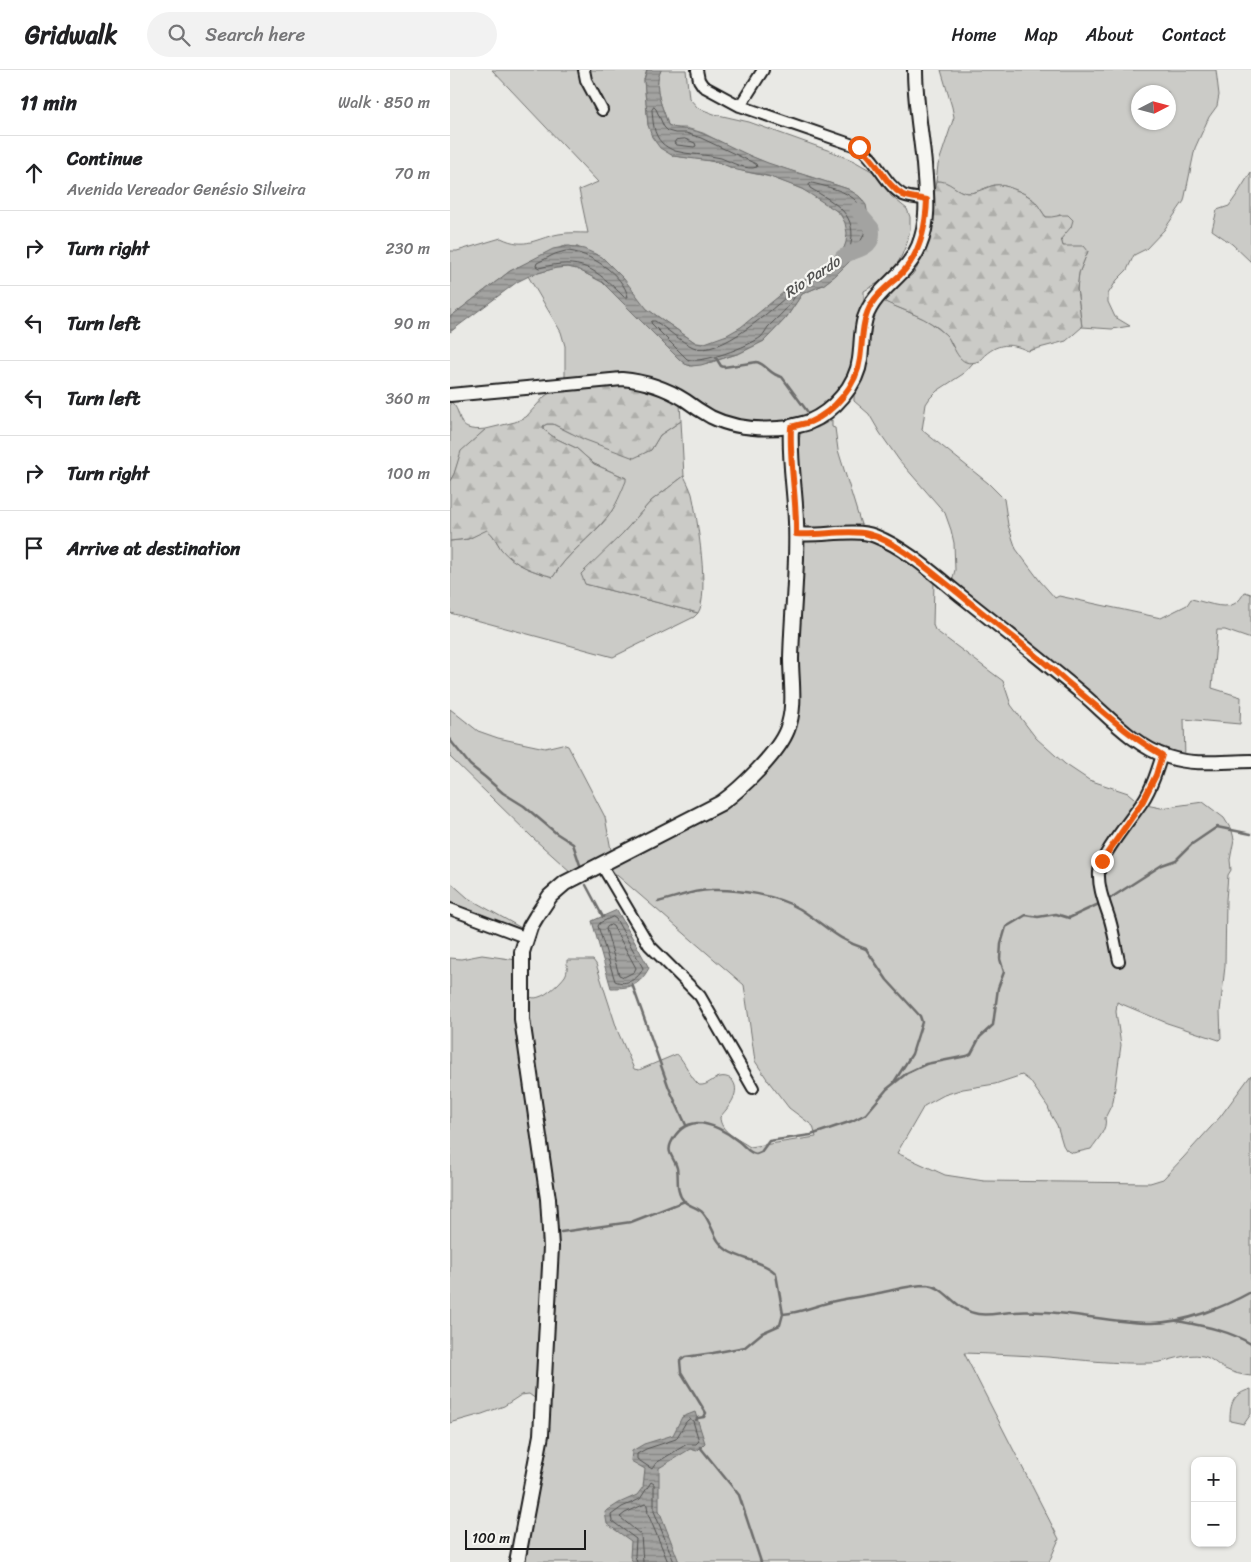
<!DOCTYPE html>
<html lang="en">
<head>
<meta charset="utf-8">
<style>
	body { margin:0; font-family:Sriracha,sans-serif; background:#f2f2f2; color:#202124 }
	.controls { position:absolute; right:15px; bottom:15px; display:grid; overflow:hidden; border-radius:10px; box-shadow:0 1px 4px #0004 }
	.controls button { width:45px; height:45px; display:grid; place-items:center; padding:0; border:0; border-bottom:1px solid #e0e0e0; background:#fff; color:#202124; font:25px sans-serif }
	.compass { position:absolute; left:681px; top:15px; width:45px; height:45px; border-radius:50%; background:#fff; box-shadow:0 1px 4px #0004; rotate:84deg }
	.scale { position:absolute; left:15px; bottom:12px; width:121px; box-sizing:border-box; padding-left:5px; border:2px solid #1c1c1c; border-top:0; font-size:14px; line-height:18px; white-space:nowrap; color:#1c1c1c; -webkit-text-stroke:4px #f6f6f2; paint-order:stroke }
	.stop { position:absolute; width:15px; height:15px; margin:-11px; border:4px solid #ea580c; border-radius:50%; background:#fff }
	.stop.end { background:#ea580c; border-color:#fff; box-shadow:0 1px 5px #0008 }
	.list { margin:0; padding:0; list-style:none }
	h2 { display:flex; justify-content:space-between; align-items:center; height:65px; margin:0; padding:0 20px; font-size:21px }
	h2 small { font-size:16px; font-weight:400; color:#757577 }
	.list li { display:grid; grid-template-columns:32px 1fr auto; gap:15px; align-items:center; box-sizing:border-box; height:75px; padding:0 20px; border-top:1px solid #e0e0e0 }
	.list b { display:block; font-size:19px; white-space:nowrap }
	.list p { margin:0; font-size:16px; white-space:nowrap; color:#757577 }
	.list em { font-size:16px; font-style:normal; color:#757577 }
	.icon { flex:none; width:28px; height:28px; fill:none; stroke:currentColor; stroke-width:2; stroke-linecap:round; stroke-linejoin:round }
	.map { position:relative; flex:none; width:801px; height:1492px; overflow:hidden }
	header { display:flex; align-items:center; gap:30px; box-sizing:border-box; height:70px; padding:0 25px; background:#fff; border-bottom:1px solid #e0e0e0 }
	header strong { font-size:24px }
	nav { display:flex; gap:28px; margin-inline-start:auto; font-size:18px }
	.search { width:350px; height:45px; background:#f2f2f2; display:flex; align-items:center; gap:12px; box-sizing:border-box; padding:0 18px; border-radius:28px; color:#757577; font-size:19px }
	main { display:flex }
	aside { flex:1; background:#fff }
	.map>svg:first-child { display:block }
	.grass { fill:#cbcbc7; stroke:#747472; fill-rule:evenodd }
	.forest { fill:url(#forest-firs); stroke:#747472 }
	.water { fill:url(#water-rules); stroke:#6d6d6c }
	.lines { fill:none; stroke-linecap:round; stroke-linejoin:round }
	.shore { stroke:#525251; stroke-width:1 }
	.stream { stroke:#6d6d6c; stroke-width:2.5 }
	.river { stroke:#a3a3a1; stroke-width:15 }
	.minor-casing { stroke:#1c1c1c; stroke-width:14 }
	.tertiary-casing { stroke:#1c1c1c; stroke-width:16 }
	.secondary-casing { stroke:#1c1c1c; stroke-width:18 }
	.minor { stroke:#f6f6f2; stroke-width:10 }
	.tertiary { stroke:#f6f6f2; stroke-width:12 }
	.secondary { stroke:#f6f6f2; stroke-width:14 }
	.route { stroke:#ea580c; stroke-width:6 }
	.labels { text-anchor:middle; stroke-width:4.5; stroke-linejoin:round; paint-order:stroke }
	.water-label { font-size:15px; font-style:italic; fill:#525251; stroke:#f6f6f2 }
</style>
</head>
<body>
<header>
<strong>Gridwalk</strong>
<div class="search"><svg class="icon" aria-label="search" viewBox="0 0 24 24"><circle cx="10" cy="10" r="6"/><path d="M15 15l6 6"/></svg>Search here</div>
<nav><a>Home</a><a>Map</a><a>About</a><a>Contact</a></nav>
</header>
<main>
<aside>
<h2>11 min<small>Walk · 850 m</small></h2>
<ul class="list">
<li><svg class="icon" aria-label="ahead" viewBox="0 0 24 24"><path d="M12 20V5M6 11l6-6 6 6"/></svg><div><b>Continue</b><p>Avenida Vereador Genésio Silveira</p></div><em>70 m</em></li>
<li><svg class="icon" aria-label="right" viewBox="0 0 24 24"><path d="M7 20v-9h11M14 6l5 5-5 5"/></svg><div><b>Turn right</b></div><em>230 m</em></li>
<li><svg class="icon" aria-label="left" viewBox="0 0 24 24"><path d="M17 20v-9H6M10 6l-5 5 5 5"/></svg><div><b>Turn left</b></div><em>90 m</em></li>
<li><svg class="icon" aria-label="left" viewBox="0 0 24 24"><path d="M17 20v-9H6M10 6l-5 5 5 5"/></svg><div><b>Turn left</b></div><em>360 m</em></li>
<li><svg class="icon" aria-label="right" viewBox="0 0 24 24"><path d="M7 20v-9h11M14 6l5 5-5 5"/></svg><div><b>Turn right</b></div><em>100 m</em></li>
<li><svg class="icon" aria-label="arrive" viewBox="0 0 24 24"><path d="M6 21V4h12l-3 4 3 4H6"/></svg><div><b>Arrive at destination</b></div></li>
</ul>
</aside>
<div class="map">
<svg width="801" height="1492" viewBox="0 0 801 1492">
	<defs>
		<pattern id="forest-firs" width="22" height="20" patternUnits="userSpaceOnUse" patternTransform="scale(1.25)"><rect width="22" height="20" fill="#cbcbc7"/><path d="M5 1l3.5 6h-7zM16 11l3.5 6h-7z" fill="#aeaeaa"/></pattern>
		<pattern id="water-rules" width="6" height="5" patternUnits="userSpaceOnUse" patternTransform="scale(1.25)"><rect width="6" height="5" fill="#a3a3a1"/><path d="M0 2.5h6" fill="none" stroke="#848482"/></pattern>
	</defs>
	<rect width="100%" height="100%" fill="#e9e9e5"/>
	<filter id="ink" filterUnits="userSpaceOnUse"><feTurbulence type="fractalNoise" baseFrequency=".02" numOctaves="2"/><feDisplacementMap in="SourceGraphic" scale="10" xChannelSelector="R" yChannelSelector="G"/><feConvolveMatrix kernelMatrix="1 2 1 2 8 2 1 2 1" color-interpolation-filters="sRGB"/></filter>
	<g filter="url(#ink)">
		<path class="grass" d="M42 0H197L194 10 198 55 223 86C238 88 254 89 269 93 275 94 280 98 286 99 297 103 309 104 320 107 344 115 413 139 395 176 388 189 372 202 358 208 352 211 346 212 341 216 320 234 275 279 246 273L197 239 186 227 128 177 115 176 60 201 0 247V181H7L51 168C76 180 86 168 109 164 119 162 128 163 138 163L129 120 148 112Z
			M211 0H236L239 28 248 38 264 44 299 52 383 82 404 91 427 104 441 126 457 139 460 147V159L457 173 451 187 440 206 414 221V232L410 245 402 304 380 335 344 353 311 352 287 350 271 346 257 340 219 314 188 304 169 302 115 308V276L111 262 78 206 81 205 106 198 118 197 127 199 152 212 228 288 235 294 241 296 262 292 290 283 314 271 336 248 352 224 373 215 386 205 414 177 418 171 420 156V150L412 129 398 119 319 94 284 79 253 63 236 58H226L218 55C213 36 202 20 211 0Z
			M491 0H766L769 25 767 36 759 47 745 78 734 131 714 160 696 179 684 185 677 200 667 210 658 224V232L665 247 680 256 662 259 632 257 627 219 629 203 638 181 613 176 611 169V144L604 148 596 147C591 141 587 132 581 128 575 123 552 113 545 115 536 117 527 123 518 123 505 122 501 111 486 111L488 95 504 47 502 37ZM688 22H718V52H688Z
			M801 102V192L782 174 762 160 767 140 779 136 786 126Z
			M431 230 477 250 498 266 502 276 520 292 523 293 513 304 487 321 480 328 476 334 472 360 538 413 554 429 558 455 566 479 590 511 605 528 609 526 711 548 737 535 741 529C753 531 772 540 784 534 789 532 792 526 795 522L801 524V569L775 560H767L762 618 791 627 790 654 734 649 735 690 696 672 502 511 505 500 504 473 501 460 495 443 449 390 430 363 419 344 404 331V324L410 306 415 264Z
			M0 331C16 343 1 363 36 359L12 381 4 404 0 411Z
			M382 350V357L385 358 388 380 412 458 360 459 354 452 347 382 351 360 361 358H367Z
			M231 351 234 406 201 431 173 463 135 514 248 543 244 547 163 587 0 543V471L18 469 37 459C44 465 46 472 51 478 65 496 82 501 103 507 117 483 141 468 158 447 166 436 170 420 176 408L144 394 126 378 105 368 93 359V356L97 354H103L121 363 201 380 210 365Z
			M345 458 357 470 360 471C374 472 389 468 403 468 433 468 462 495 484 512L483 555 485 560 553 611 561 635 586 668 615 694 639 710 678 723 691 734 711 738 753 732 774 748 782 761 784 769 780 790 781 800 778 805 776 830 775 896 770 941 771 968 769 970 717 953 667 932 666 942 671 975 663 1032 655 1048C658 1059 647 1070 641 1079L623 1083 616 1080 613 1075 607 1055 601 1045 598 1037 580 1011 572 1005 545 1014 513 1019 494 1025 474 1036 447 1083 495 1105 534 1111 700 1113 713 1109 733 1088 770 1047 801 1005V1306C792 1305 783 1303 775 1299 767 1295 762 1288 753 1286 735 1282 718 1293 700 1293 666 1294 632 1290 598 1287 570 1285 542 1284 514 1283L609 1469 599 1492H70L92 1379 86 1329 79 1324 71 1325 54 1336 32 1344 0 1353V888L11 889 32 885 74 891 73 925C79 927 84 929 89 927 97 925 110 913 115 906 118 901 117 896 117 890H143L146 894 168 962 184 999 189 1000 227 984C236 993 239 1006 249 1015 258 1016 261 1009 270 1007 274 1006 278 1007 281 1009 293 1021 278 1038 270 1047 270 1062 288 1069 300 1077L366 1067 363 1056 339 1038 319 1012 305 991 294 915 161 800V797L283 722 335 662Z
			M0 639 28 661 48 668 95 678 112 674 118 676 155 747 161 780 122 803 83 768 0 687Z
			M0 812 18 828 73 859 72 862 0 837Z
			M801 1319V1344L794 1354 780 1351C780 1333 783 1324 801 1319Z"/>
		<path class="forest" d="M486 111C501 110 505 122 518 123 527 123 536 117 545 115 552 113 575 123 581 128 587 132 591 141 596 147 604 148 610 144 618 145L623 150 621 157 611 169 613 176H634L638 181 629 203 627 219 632 257 616 271 578 281C558 271 544 274 529 291 507 300 505 274 496 265 479 247 453 241 431 230L443 218 462 205 467 198 477 167Z
			M170 313 196 317 230 334 231 351 210 365 201 380 184 388 133 369 103 354H97L93 356V359L105 368 126 378 144 394 176 408V411C171 423 166 436 158 446 141 468 117 483 103 507 83 501 65 496 51 479 46 471 44 465 37 460L18 469 0 471V411L4 404 11 381 36 359 65 352 76 347 95 326 107 319Z
			M234 406C237 412 240 418 242 424 247 447 260 525 248 543L135 514 131 504 173 463 201 431Z"/>
		<path class="water" d="M197 0H211C202 20 213 36 218 55 227 60 240 58 251 63 274 72 295 85 318 93 344 102 372 110 398 119L409 126 416 135 420 156 418 171 414 177 386 205 373 215 352 224 336 248 314 271 290 283 251 295 241 296 235 294 228 288 152 212 127 199 118 197 106 198 81 205 67 212 0 262V247L60 201 103 179 119 176 134 179 152 187 174 209 197 239 246 273 252 274 277 265 291 257 344 214 357 209 378 196 394 178 396 172 397 163 395 153 390 143 352 119 318 106 287 100 268 92 223 86 210 78 202 67 198 55 194 10Z
			M167 840 199 898C189 916 181 918 161 918L142 851Z
			M245 1342 255 1373 247 1381 240 1379 209 1398V1440L229 1492H183L180 1487 181 1471 157 1454 155 1442 169 1433 187 1425 193 1417 195 1399 181 1391 182 1381 194 1374 223 1365 232 1347Z"/>
		<g class="lines">
			<path class="shore" d="M204 37 206 39 214 57 218 61 225 63H236L251 68 306 94 307 97C297 101 281 92 271 88 256 84 239 85 225 81 220 79 215 76 212 73 203 64 203 51 202 40Z
				M235 69 245 73 246 76 244 77 227 75 224 73 226 70Z
				M362 113C385 119 413 123 415 152 416 163 412 172 403 180L400 178C409 144 385 133 360 118L359 115Z
				M116 181C138 181 174 205 178 227H174C145 198 131 187 89 198L86 196 87 193 105 184Z
				M342 222H345L346 224C339 238 329 246 318 257 316 260 314 264 311 267 299 276 251 295 237 289L201 253 202 251H205C217 259 230 271 243 277 269 289 323 238 342 222Z
				M163 847 166 849 193 898C189 909 176 916 165 911L148 856 150 853Z
				M161 855 163 856 186 898 184 902 174 907 169 905 156 859 157 857Z
				M240 1349 243 1351 249 1371 246 1374H237L206 1393 202 1399 187 1389V1384L196 1379 226 1369 236 1352Z
				M187 1492 185 1486 186 1469 162 1451 161 1445 172 1437 190 1429 201 1412 204 1414V1441L224 1492
				M193 1492 191 1465 170 1447 175 1443 195 1434 197 1435 198 1444 218 1492"/>
			<path class="stream" d="M266 288 271 296 274 297 307 292C317 295 320 305 332 307L357 341
				M0 670 20 695 35 707 53 723 74 736 106 763 123 774 131 798
				M136 815 153 847
				M656 831 712 795 726 790 742 774 767 757 801 764
				M208 832C225 828 243 820 261 820 288 819 327 825 350 839 375 855 387 870 416 879L437 910 470 946 472 952 462 984 444 1012
				M182 914 219 1018 236 1055
				M111 1162 181 1152 235 1131
				M333 1244C349 1243 362 1237 377 1233 394 1228 411 1227 429 1223 445 1220 459 1215 477 1215 496 1216 504 1240 528 1244 540 1246 553 1242 565 1242 575 1241 586 1242 596 1242 631 1244 665 1253 701 1253 734 1253 772 1238 801 1222
				M727 1251C753 1256 778 1260 801 1274
				M246 1350 248 1348 254 1347 256 1343 231 1302 230 1291 235 1287 263 1283 295 1277 312 1263 330 1255 333 1244 326 1204C318 1193 291 1189 278 1181 264 1172 263 1155 253 1143 248 1137 240 1137 234 1131 225 1121 229 1109 227 1098 225 1088 216 1084 221 1073 226 1062 235 1054 247 1053 261 1053 277 1062 288 1071 295 1076 298 1083 306 1084L311 1082 319 1071 361 1065 402 1051 416 1044 437 1019 457 1003 476 994 517 986 521 984 530 967 543 955 548 918 554 902 550 889 551 874 556 857 576 845 588 847 606 844 619 848 651 833
				M250 1377 289 1425 311 1492"/>
			<path class="river" d="M392 187C406 179 426 180 422 158L407 140"/>
			<g class="minor-casing">
				<path id="minor" d="M134 0 136 10 152 40
					M247 0 249 10 253 16 290 36 409 77C427 89 434 114 453 125 460 128 469 128 477 130
					M290 36 313 0
					M151 794 199 875 250 926 303 1018
					M0 839 77 868
					M669 891C666 878 664 864 660 850 655 834 648 819 649 802 649 786 683 747 693 731 702 717 707 701 712 685"/>
			</g>
			<g class="tertiary-casing">
				<path id="tertiary" d="M0 325 172 309C194 311 216 318 235 330 243 336 252 342 261 347 285 359 315 360 341 357
					M346 464C370 467 404 458 425 466 458 479 487 507 515 529 555 561 596 593 636 627 660 648 686 677 718 687 744 696 774 691 801 691"/>
			</g>
			<g class="secondary-casing">
				<path id="secondary" d="M67 1492 91 1365 101 1177 98 1129 72 949V882L80 857 86 847 100 826 115 813 271 733C291 719 328 683 337 660 346 637 341 612 341 589 342 543 348 497 346 452 345 420 339 388 341 357 347 355 354 354 359 352 383 342 407 315 410 289 412 275 411 262 415 248 425 218 457 206 469 176 480 150 476 122 474 94 471 63 465 31 465 0"/>
			</g>
			<use href="#minor" class="minor"/>
			<use href="#tertiary" class="tertiary"/>
			<use href="#secondary" class="secondary"/>
		</g>
	</g>
	<g class="lines" filter="url(#ink)">
		<path class="route" d="M409 77C427 89 434 114 453 125 460 128 469 128 477 130 476 158 470 186 449 206 439 215 429 222 422 233 411 251 413 269 410 289 407 315 384 342 360 352 354 354 347 355 341 357 339 392 347 429 346 464 368 466 400 459 418 464 449 472 482 503 507 522 543 552 581 580 616 611 648 637 677 665 712 685L706 705 693 731 652 791"/>
	</g>
	<g class="labels">
		<g class="water-label">
			<text transform="translate(362 207) rotate(-33)" y="5">Rio Pardo</text>
		</g>
	</g>
</svg>
<div class="controls">
<button>+</button>
<button>−</button>
</div>
<svg class="compass" viewBox="-18 -18 36 36"><path d="M0-13l5 13h-10z" fill="#e53935"/><path d="M0 13l5-13h-10z" fill="#757577"/></svg>
<div class="scale">100 m</div>
<div class="stop" style="left:409px;top:77px"></div>
<div class="stop end" style="left:652px;top:791px"></div>
</div>
</main>
</body>
</html>
